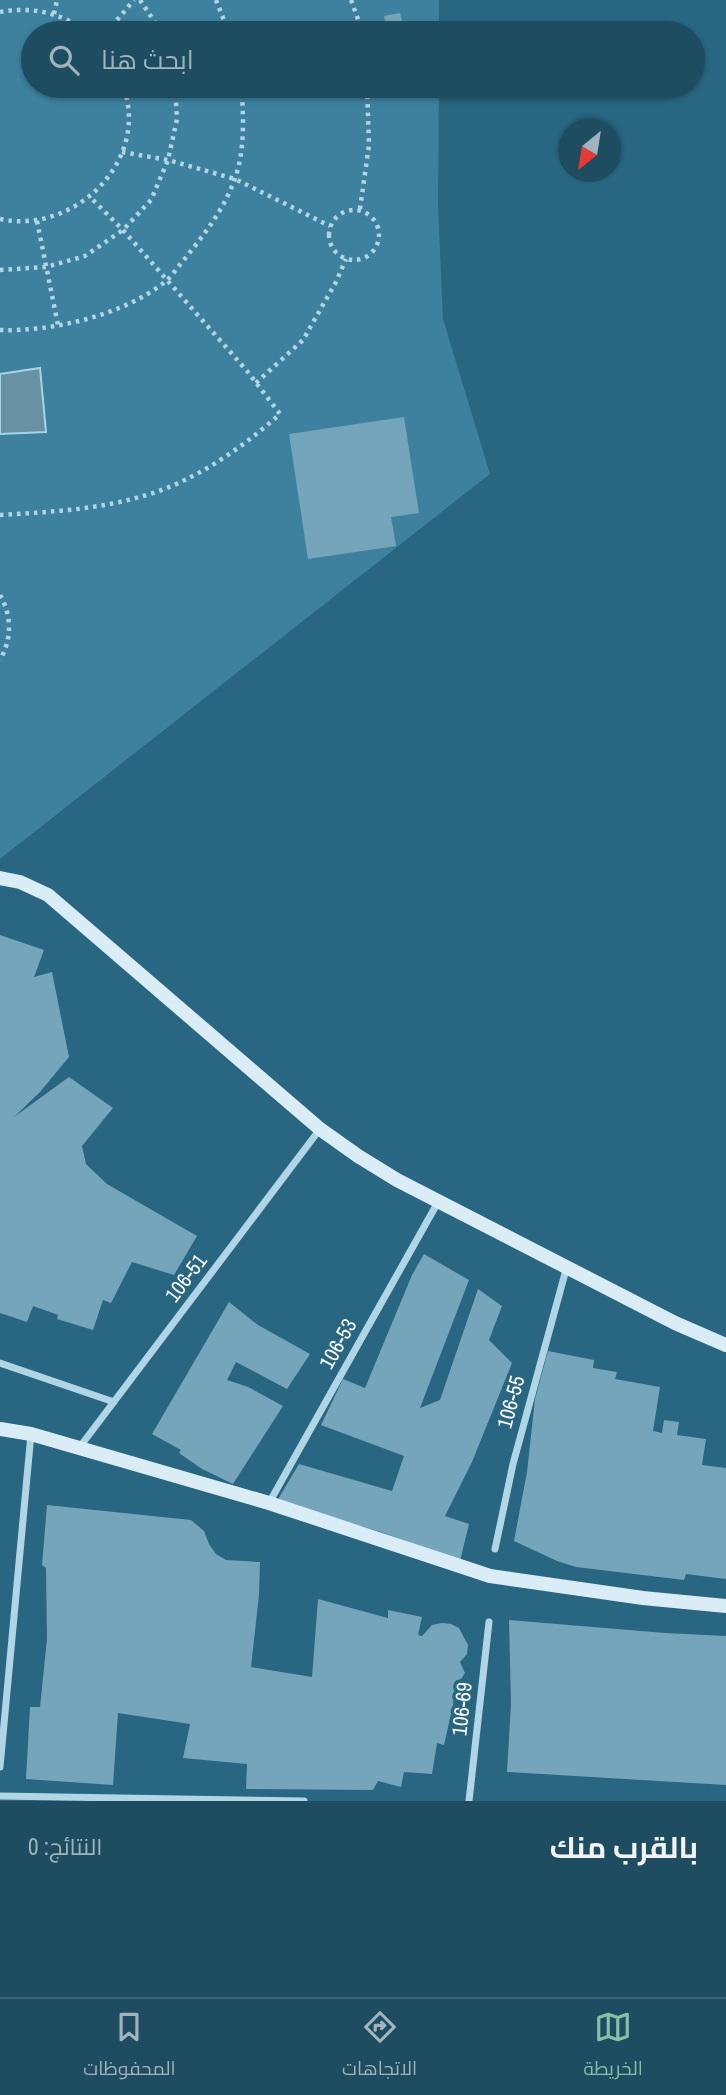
<!DOCTYPE html>
<html lang="ar">
<head>
<meta charset="utf-8">
<style>
	body { margin:0; font-family:"Archivo Narrow",Cairo,sans-serif; background:#2b566a; color:#f1f3f6; direction:rtl }
	.compass { position:absolute; left:558px; top:119px; width:63px; height:63px; border-radius:50%; background:#1e4c61; box-shadow:0 2px 5px #0004; rotate:210deg }
	.list { margin:0; padding:0; list-style:none }
	h2 { display:flex; justify-content:space-between; align-items:center; height:91px; margin:0; padding:0 28px; font-size:30px }
	h2 small { font-size:23px; font-weight:400; color:#a1b4bd }
	.icon { flex:none; width:38px; height:38px; fill:none; stroke:currentColor; stroke-width:2; stroke-linecap:round; stroke-linejoin:round }
	.map { position:relative; flex:none; width:726px; height:1801px; overflow:hidden; direction:ltr }
	.search { position:absolute; background:#1e4c61; box-shadow:0 2px 5px #0004; left:21px; right:21px; top:21px; height:77px; display:flex; align-items:center; gap:18px; box-sizing:border-box; padding:0 24px; border-radius:38px; color:#a1b4bd; font-size:26px }
	.sheet { height:196px; background:#1e4c61 }
	nav { display:flex; justify-content:space-around; align-items:center; box-sizing:border-box; height:98px; border-top:2px solid #3c6376; background:#1e4c61; font-size:19px; color:#a1b4bd }
	nav a { display:grid; justify-items:center; gap:4px }
	nav .on { color:#8abfa5 }
	.map>svg:first-child { display:block }
	.green { fill:#3d819e }
	.water { fill:#6892a4; stroke:#a5d4e6; stroke-width:2 }
	.building { fill:#74a5ba }
	.lines { fill:none; stroke-linecap:round; stroke-linejoin:round }
	.path { stroke:#b0d6e6; stroke-width:4.5; stroke-dasharray:3.5 5; stroke-linecap:butt }
	.street { stroke:#b0d6e6; stroke-width:7 }
	.secondary { stroke:#daedf6; stroke-width:14 }
	.labels { text-anchor:middle; stroke-width:7; stroke-linejoin:round; paint-order:stroke }
	.street-label { font-size:21px; fill:#fff; stroke:#286681 }
</style>
</head>
<body>
<div class="map">
<svg width="726" height="1801" viewBox="0 0 726 1801">
	<rect width="100%" height="100%" fill="#286681"/>
	<path class="green" d="M0 0H439V33H33V86H439L438 205 443 319 490 474 0 859Z"/>
	<path class="water" d="M40 368 46 432 0 434V374Z"/>
	<path class="building" d="M400 13 405 33H387L384 16Z
		M404 417 419 513 391 517 396 546 308 559 289 434Z
		M0 935 44 950 34 977 52 972 69 1057 40 1092 14 1117 69 1077 113 1108 82 1146 86 1164 107 1184 197 1236 174 1275 132 1262 111 1303 103 1300 93 1330 57 1319 58 1315 33 1306 27 1322 0 1313Z
		M424 1254 469 1280 420 1408 440 1400 478 1289 502 1306 489 1340 512 1363 472 1462 445 1516 469 1524 460 1561 381 1532 277 1501 299 1464 392 1491 404 1456 321 1425 343 1379 365 1388 412 1275Z
		M229 1302 258 1325 310 1354 287 1389 236 1362 227 1380 248 1387 283 1406 233 1484 202 1469 179 1453 181 1450 152 1434Z
		M548 1351 594 1360 593 1368 617 1372 615 1379 660 1387 653 1431 662 1433 664 1420 679 1422 677 1435 706 1439 702 1465 726 1468V1579L686 1574 684 1580 576 1567 557 1561 514 1541 527 1472 535 1399Z
		M47 1505 191 1520 204 1531 209 1544 216 1554 226 1560 260 1562 259 1595 251 1667 312 1677 318 1599 388 1618V1610L422 1617 418 1635 422 1636 432 1625 442 1623 451 1624 459 1628 468 1645 467 1654 460 1662 465 1673 461 1679 455 1681 453 1705 444 1745 437 1743 432 1774 404 1772 401 1787 378 1781 373 1790 246 1789 247 1764 183 1758 190 1724 118 1713 113 1785 26 1779 30 1707H40L47 1639 46 1568 42 1565Z
		M509 1620 665 1633 726 1636V1785L507 1772 511 1704Z"/>
	<g class="lines">
		<path class="path" d="M140 0 162 33
			M216 0 229 33
			M351 0 363 33
			M0 12C31 6 63 13 88 33
			M54 14 57 0
			M106 33 134 0
			M353 33 363 31
			M126 93 143 86
			M122 152 168 160 235 179 330 226
			M360 209 369 145 367 86
			M329 235a25 25 0 1 1 50 0a25 25 0 1 1-50 0Z
			M0 219C74 235 151 161 123 86
			M37 221 58 325
			M0 270 46 267 85 256 123 230 151 200 168 160 177 119 175 86
			M0 330C51 332 125 315 166 281 172 276 177 268 183 261 203 236 223 211 234 181 245 153 244 115 241 86
			M256 383 303 340 336 282 346 259
			M0 515C48 512 96 510 143 496 194 482 242 448 280 414L247 371 123 230 90 197
			M0 595C12 616 12 639 0 660"/>
		<path class="street" d="M0 1363 114 1402
			M79 1448 320 1129
			M269 1503 438 1202
			M495 1549 513 1464 567 1266
			M0 1767 31 1434
			M0 1796 304 1801
			M469 1801 489 1622"/>
		<path class="secondary" d="M0 878 20 882 48 895 320 1129 358 1156 397 1180 675 1323 726 1345
			M0 1429 31 1434 269 1503 490 1576 643 1598 726 1606"/>
	</g>
	<g class="labels">
		<g class="street-label">
			<text transform="translate(186 1278) rotate(-53)" y="7">106-51</text>
			<text transform="translate(338 1344) rotate(-61)" y="7">106-53</text>
			<text transform="translate(511 1402) rotate(-75)" y="7">106-55</text>
			<text transform="translate(462 1709) rotate(-84)" y="7">106-69</text>
		</g>
	</g>
</svg>
<svg class="compass" viewBox="-18 -18 36 36"><path d="M0-13l5 13h-10z" fill="#e53935"/><path d="M0 13l5-13h-10z" fill="#a1b4bd"/></svg>
<div class="search"><svg class="icon" aria-label="search" viewBox="0 0 24 24"><circle cx="10" cy="10" r="6"/><path d="M15 15l6 6"/></svg>ابحث هنا</div>
</div>
<section class="sheet">
<h2>بالقرب منك<small>النتائج: 0</small></h2>
<ul class="list">
</ul>
</section>
<nav>
<a class="on"><svg class="icon" aria-label="map" viewBox="0 0 24 24"><path d="M3 6l6-2 6 2 6-2v14l-6 2-6-2-6 2zM9 4v14M15 6v14"/></svg>الخريطة</a>
<a><svg class="icon" aria-label="directions" viewBox="0 0 24 24"><path d="M12 3l9 9-9 9-9-9zM9 14v-3h6M13 9l2 2-2 2"/></svg>الاتجاهات</a>
<a><svg class="icon" aria-label="saved" viewBox="0 0 24 24"><path d="M7 4h10v16l-5-4-5 4z"/></svg>المحفوظات</a>
</nav>
</body>
</html>
